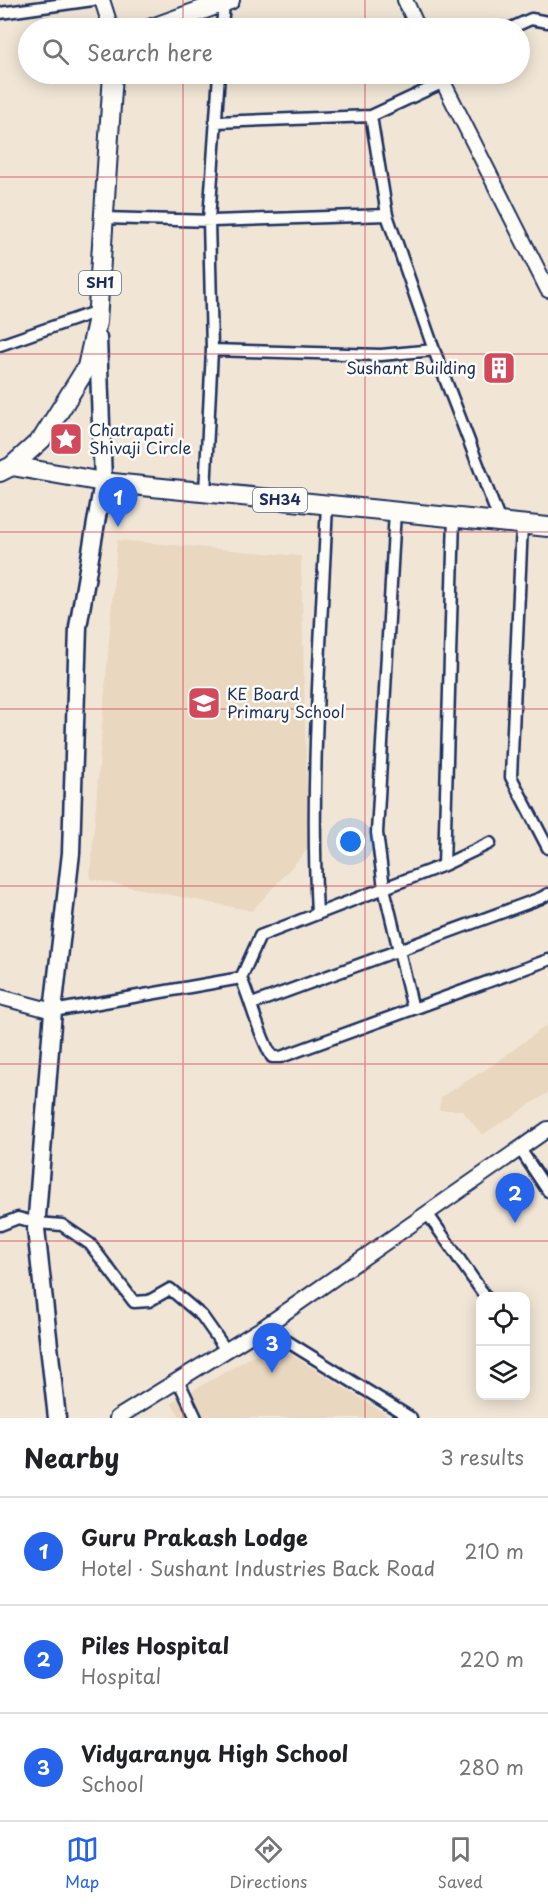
<!DOCTYPE html>
<html lang="en">
<head>
<meta charset="utf-8">
<style>
	body { margin:0; font-family:"Playpen Sans",sans-serif; background:#f2f2f2; color:#202124 }
	.controls { position:absolute; right:18px; bottom:18px; display:grid; overflow:hidden; border-radius:12px; box-shadow:0 3px 15px #0003 }
	.controls button { width:54px; height:54px; display:grid; place-items:center; padding:0; border:0; border-bottom:2px solid #e0e0e0; background:#fff; color:#202124; font:30px sans-serif }
	.you { position:absolute; left:351px; top:842px; width:21px; height:21px; margin:-15px; border:4px solid #fff; border-radius:50%; background:#1a73e8; box-shadow:0 0 0 9px #1a73e833 }
	.badge { display:grid; place-items:center; width:39px; height:39px; border-radius:50%; background:#2563eb; color:#fff; font-size:20px; font-weight:700 }
	.pin { position:absolute; translate:-50% -50px; filter:drop-shadow(0 2px 3px #0008) }
	.pin::after { content:''; position:absolute; top:32px; width:21px; height:18px; background:inherit; clip-path:polygon(0 0,100% 0,50% 100%) }
	.list { margin:0; padding:0; list-style:none }
	h2 { display:flex; justify-content:space-between; align-items:center; height:78px; margin:0; padding:0 24px; font-size:26px }
	h2 small { font-size:20px; font-weight:400; color:#757577 }
	.list li { display:grid; grid-template-columns:39px 1fr auto; gap:18px; align-items:center; box-sizing:border-box; height:108px; padding:0 24px; border-top:2px solid #e0e0e0 }
	.list b { display:block; font-size:22px; white-space:nowrap }
	.list p { margin:0; font-size:20px; white-space:nowrap; color:#757577 }
	.list em { font-size:20px; font-style:normal; color:#757577 }
	.icon { flex:none; width:33px; height:33px; fill:none; stroke:currentColor; stroke-width:2; stroke-linecap:round; stroke-linejoin:round }
	.map { position:relative; flex:none; width:548px; height:1418px; overflow:hidden }
	.search { position:absolute; background:#fff; box-shadow:0 3px 15px #0003; left:18px; right:18px; top:18px; height:66px; display:flex; align-items:center; gap:15px; box-sizing:border-box; padding:0 21px; border-radius:33px; color:#757577; font-size:22px }
	.sheet { height:402px; background:#fff }
	nav { display:flex; justify-content:space-around; align-items:center; box-sizing:border-box; height:84px; border-top:2px solid #e0e0e0; background:#fff; font-size:16px; color:#757577 }
	nav a { display:grid; justify-items:center; gap:3px }
	nav .on { color:#2563eb }
	.map>svg:first-child { display:block }
	.built { fill:#e9d7bf }
	.lines { fill:none; stroke-linecap:round; stroke-linejoin:round }
	.minor-casing { stroke:#1b2f5e; stroke-width:15 }
	.tertiary-casing { stroke:#1b2f5e; stroke-width:18 }
	.secondary-casing { stroke:#1b2f5e; stroke-width:21 }
	.primary-casing { stroke:#1b2f5e; stroke-width:22 }
	.minor { stroke:#fdfcf7; stroke-width:10 }
	.tertiary { stroke:#fdfcf7; stroke-width:14 }
	.secondary { stroke:#fdfcf7; stroke-width:16 }
	.primary { stroke:#fdfcf7; stroke-width:18 }
	.grid { fill:none; stroke:#d1495b; stroke-width:1.5; stroke-opacity:0.55 }
	.labels { text-anchor:middle; stroke-width:5; stroke-linejoin:round; paint-order:stroke }
	.shield { fill:#fdfcf7; stroke:#5f6c8c; stroke-width:1.5 }
	.shield-label { font-size:15px; font-weight:bold; fill:#1b2f5e }
	.poi-label { font-size:16px; fill:#1b2f5e; stroke:#fdfcf7; text-anchor:start }
</style>
</head>
<body>
<div class="map">
<svg width="548" height="1418" viewBox="0 0 548 1418">
	<rect width="100%" height="100%" fill="#f1e6d6"/>
	<filter id="ink" filterUnits="userSpaceOnUse"><feTurbulence type="fractalNoise" baseFrequency=".0167" numOctaves="2"/><feDisplacementMap in="SourceGraphic" scale="12" xChannelSelector="R" yChannelSelector="G"/><feConvolveMatrix kernelMatrix="1 2 1 2 8 2 1 2 1" color-interpolation-filters="sRGB"/></filter>
	<g filter="url(#ink)">
		<path class="built" d="M117 540 301 556 308 849 252 911 90 879Z
			M548 1024V1093L482 1135 462 1110H439L441 1097 497 1062Z
			M274 1344 384 1413 390 1418H181L171 1403Z"/>
		<g class="lines">
			<g class="minor-casing">
				<path id="minor" d="M0 13 93 0
					M222 28 224 2
					M511 28 531 19 548 22
					M215 122 371 116
					M387 215 371 116 444 82
					M103 218 213 221 387 215 434 350 500 522
					M0 345 98 311
					M212 350 381 355 434 350
					M205 492 212 350 209 220 219 74
					M395 511 377 833 384 888 413 1009
					M522 524 511 777 548 848
					M490 843 444 865 260 936 241 978C252 1004 258 1033 272 1057H281L548 960
					M444 865 454 517
					M317 914C310 777 321 641 327 504
					M252 1004 541 898 548 894
					M53 1011 241 978
					M520 1149 548 1191
					M427 1213 485 1296
					M0 1225 18 1218 37 1223 62 1225 90 1244 134 1302 149 1301 170 1289 202 1316 226 1350
					M264 1327 411 1418
					M178 1380 196 1418"/>
			</g>
			<g class="tertiary-casing">
				<path id="tertiary" d="M102 0 111 28
					M405 0 418 28
					M439 74 548 290
					M0 997 53 1011
					M117 1418 264 1327 548 1129"/>
			</g>
			<g class="secondary-casing">
				<path id="secondary" d="M57 1418 36 1229 53 1011 71 853 78 627 103 482 98 338"/>
			</g>
			<g class="primary-casing">
				<path id="primary" d="M152 28 230 0
					M12 466 103 482 548 527
					M0 472 12 466 42 439 87 367 97 322 113 74"/>
			</g>
			<use href="#minor" class="minor"/>
			<use href="#tertiary" class="tertiary"/>
			<use href="#secondary" class="secondary"/>
			<use href="#primary" class="primary"/>
		</g>
	</g>
	<path class="grid" d="M183 0V28M365 0V28M183 74V1418M365 74V1418M0 177H548M0 354H548M0 532H548M0 709H548M0 886H548M0 1064H548M0 1241H548"/>
	<defs>
		<g id="building-square" transform="scale(1.725)"><rect x="-9" y="-9" width="18" height="18" rx="4" fill="#d1495b" stroke="#fdfcf7"/><path d="M-4-6H4V6H1V3H-1V6H-4ZM-2.5-4.3h1.7v1.8h-1.7ZM.8-4.3h1.7v1.8H.8ZM-2.5-1h1.7V.8h-1.7ZM.8-1h1.7V.8H.8Z" fill="#fff"/></g>
		<g id="sight-square" transform="scale(1.725)"><rect x="-9" y="-9" width="18" height="18" rx="4" fill="#d1495b" stroke="#fdfcf7"/><path d="M0-6L1.8-2.2L6-1.7L2.9 1.2L3.7 5.4L0 3.3L-3.7 5.4L-2.9 1.2L-6-1.7L-1.8-2.2Z" fill="#fff"/></g>
		<g id="school-square" transform="scale(1.725)"><rect x="-9" y="-9" width="18" height="18" rx="4" fill="#d1495b" stroke="#fdfcf7"/><path d="M0-5L7-2L0 1L-7-2ZM-4 1L0 2.5L4 1V4Q0 6-4 4Z" fill="#fff"/></g>
	</defs>
	<g fill-rule="evenodd">
		<use href="#building-square" x="499" y="368"/>
		<use href="#sight-square" x="66" y="439"/>
		<use href="#school-square" x="204" y="703"/>
	</g>
	<g class="labels">
		<g class="shield">
			<rect x="79" y="271" width="42" height="24" rx="4.5"/>
			<rect x="253" y="488" width="54" height="24" rx="4.5"/>
		</g>
		<g class="shield-label">
			<text x="100" y="288">SH1</text>
			<text x="280" y="505">SH34</text>
		</g>
		<g class="poi-label">
			<text x="476" y="374" text-anchor="end">Sushant Building</text>
			<text x="89" y="436">Chatrapati<tspan x="89" dy="18">Shivaji Circle</tspan></text>
			<text x="227" y="700">KE Board<tspan x="227" dy="18">Primary School</tspan></text>
		</g>
	</g>
</svg>
<div class="controls">
<button><svg class="icon" aria-label="locate" viewBox="0 0 24 24"><circle cx="12" cy="12" r="6"/><path d="M12 2v4M12 18v4M2 12h4M18 12h4"/></svg></button>
<button><svg class="icon" aria-label="layers" viewBox="0 0 24 24"><path d="M12 4l9 5-9 5-9-5zM3 14l9 5 9-5"/></svg></button>
</div>
<div class="you"></div>
<div class="pin badge" style="left:118px;top:527px">1</div>
<div class="pin badge" style="left:515px;top:1223px">2</div>
<div class="pin badge" style="left:272px;top:1373px">3</div>
<div class="search"><svg class="icon" aria-label="search" viewBox="0 0 24 24"><circle cx="10" cy="10" r="6"/><path d="M15 15l6 6"/></svg>Search here</div>
</div>
<section class="sheet">
<h2>Nearby<small>3 results</small></h2>
<ul class="list">
<li><span class="badge">1</span><div><b>Guru Prakash Lodge</b><p>Hotel · Sushant Industries Back Road</p></div><em>210 m</em></li>
<li><span class="badge">2</span><div><b>Piles Hospital</b><p>Hospital</p></div><em>220 m</em></li>
<li><span class="badge">3</span><div><b>Vidyaranya High School</b><p>School</p></div><em>280 m</em></li>
</ul>
</section>
<nav>
<a class="on"><svg class="icon" aria-label="map" viewBox="0 0 24 24"><path d="M3 6l6-2 6 2 6-2v14l-6 2-6-2-6 2zM9 4v14M15 6v14"/></svg>Map</a>
<a><svg class="icon" aria-label="directions" viewBox="0 0 24 24"><path d="M12 3l9 9-9 9-9-9zM9 14v-3h6M13 9l2 2-2 2"/></svg>Directions</a>
<a><svg class="icon" aria-label="saved" viewBox="0 0 24 24"><path d="M7 4h10v16l-5-4-5 4z"/></svg>Saved</a>
</nav>
</body>
</html>
